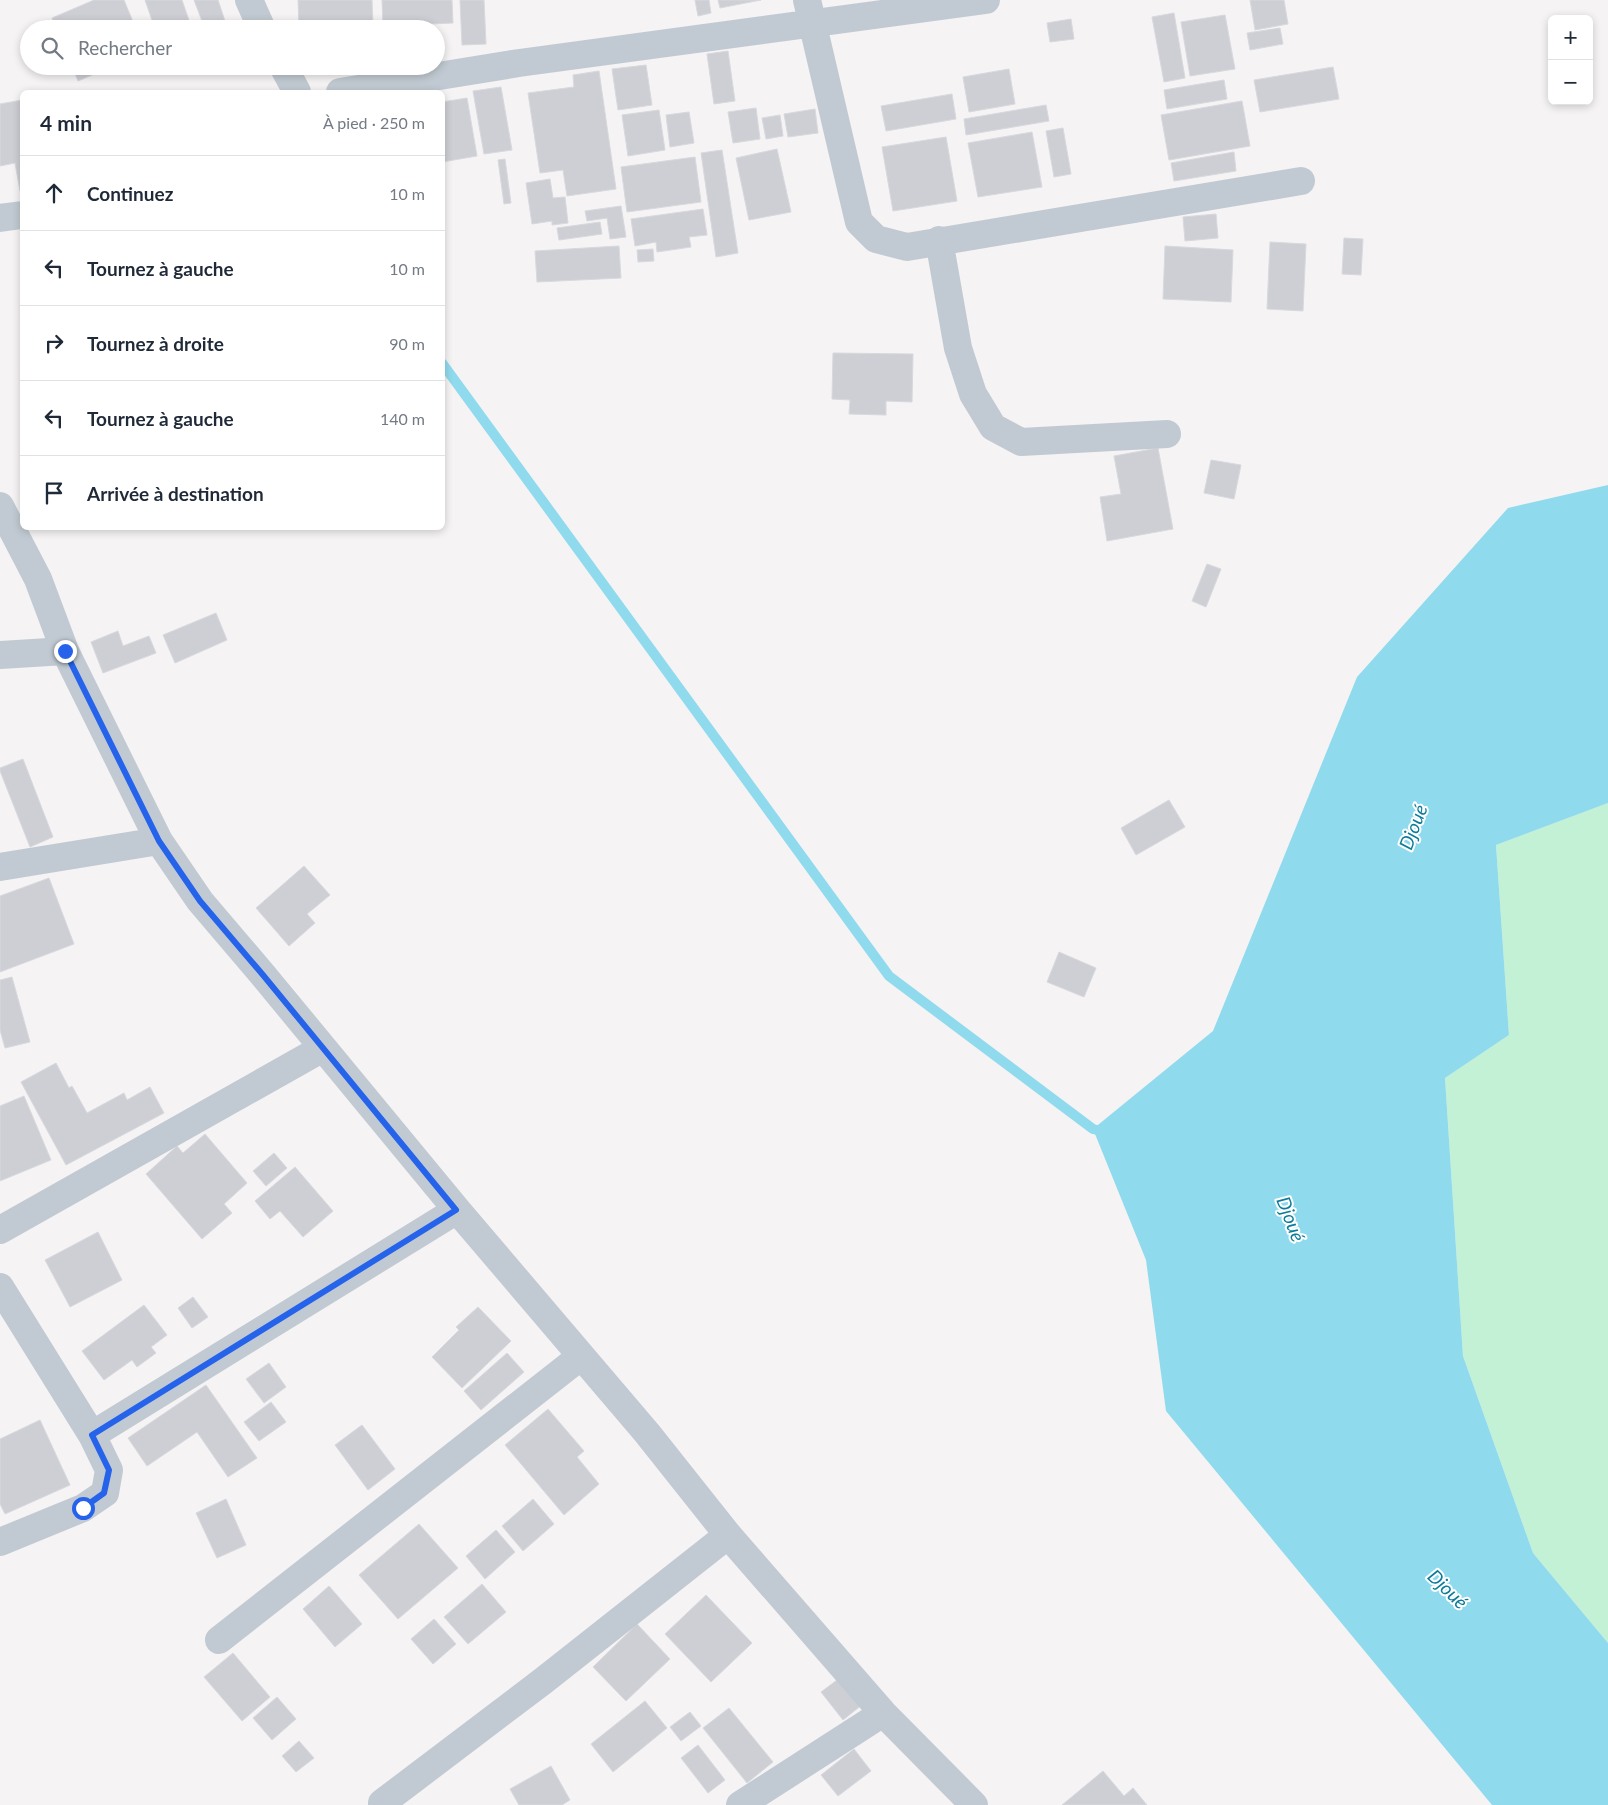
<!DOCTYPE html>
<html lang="fr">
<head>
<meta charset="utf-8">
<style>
	body { margin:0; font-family:Lato,sans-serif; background:#f2f2f3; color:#1f2937 }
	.controls { position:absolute; right:15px; top:15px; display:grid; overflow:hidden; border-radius:8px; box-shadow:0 2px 8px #0003 }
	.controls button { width:45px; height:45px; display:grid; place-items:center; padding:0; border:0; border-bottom:1px solid #e0e1e3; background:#fff; color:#1f2937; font:25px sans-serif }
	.stop { position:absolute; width:15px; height:15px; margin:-11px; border:4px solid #2563eb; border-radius:50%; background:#fff }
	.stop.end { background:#2563eb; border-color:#fff; box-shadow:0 1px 5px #0008 }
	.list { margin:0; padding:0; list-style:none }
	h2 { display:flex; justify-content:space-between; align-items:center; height:65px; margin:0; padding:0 20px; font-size:21px }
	h2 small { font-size:16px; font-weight:400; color:#747a83 }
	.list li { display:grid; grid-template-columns:32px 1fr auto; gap:15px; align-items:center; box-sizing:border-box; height:75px; padding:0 20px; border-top:1px solid #e0e1e3 }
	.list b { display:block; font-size:19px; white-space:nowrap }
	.list em { font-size:16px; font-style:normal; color:#747a83 }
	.icon { flex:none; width:28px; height:28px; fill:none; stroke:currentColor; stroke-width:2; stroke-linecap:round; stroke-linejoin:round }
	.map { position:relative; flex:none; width:1608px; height:1805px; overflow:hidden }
	.search { position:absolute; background:#fff; box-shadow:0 2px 8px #0003; left:20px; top:20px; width:425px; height:55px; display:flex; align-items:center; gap:12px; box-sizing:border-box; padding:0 18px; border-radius:28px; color:#747a83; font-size:19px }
	.panel { position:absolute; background:#fff; box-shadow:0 2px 8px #0003; left:20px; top:90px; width:425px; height:440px; border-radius:8px }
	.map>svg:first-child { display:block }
	.green { fill:#c3f1d5 }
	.water { fill:#90daee }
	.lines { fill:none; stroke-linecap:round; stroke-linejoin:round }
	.stream { stroke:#90daee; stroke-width:10 }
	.building { fill:#cdcfd5; stroke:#d7d9de }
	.minor { stroke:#c1cad2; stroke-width:28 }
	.route { stroke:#2563eb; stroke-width:6 }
	.labels { text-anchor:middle; stroke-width:4; stroke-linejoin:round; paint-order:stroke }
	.water-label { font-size:19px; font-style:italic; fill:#0c7c9b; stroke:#fff }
</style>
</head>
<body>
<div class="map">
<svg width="1608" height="1805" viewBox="0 0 1608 1805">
	<rect width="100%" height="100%" fill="#f5f3f3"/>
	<path class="green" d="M1608 803V1643L1533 1553 1463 1356 1445 1078 1509 1035 1496 845Z"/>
	<path class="water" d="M1608 485V803L1496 845 1509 1035 1445 1078 1463 1356 1533 1553 1608 1643V1805H1492L1166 1411 1146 1260 1093 1129 1213 1031 1357 677 1508 508Z"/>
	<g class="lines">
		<path class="stream" d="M442 363 889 976 1093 1129 1106 1132"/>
	</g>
	<path class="building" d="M94 0H124L136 29H56L52 18Z
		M145 0H182L192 29H155Z
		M194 0H218L226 24 205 29Z
		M298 0H372L373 24 299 27Z
		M382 0H452L453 23 383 26Z
		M460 0H484L486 44 462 45Z
		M695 0H709L711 13 698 16Z
		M718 0H761L720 8Z
		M1250 0H1284L1288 24 1255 30Z
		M1174 13 1185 78 1164 82 1152 17Z
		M1225 15 1235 69 1190 76 1181 22Z
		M1071 19 1074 39 1050 42 1047 23Z
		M1280 28 1283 44 1250 50 1247 33Z
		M728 51 735 101 714 104 707 54Z
		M646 65 652 105 618 110 612 69Z
		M72 66H113L78 81Z
		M1333 67 1339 99 1260 112 1254 80Z
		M1009 69 1015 104 969 112 963 77Z
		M599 71 616 189 567 196 563 170 540 173 528 93 574 87 573 75Z
		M1224 80 1227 99 1167 109 1164 90Z
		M501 87 512 150 484 154 473 91Z
		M952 94 956 119 886 131 881 106Z
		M467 98 477 156 442 162V102Z
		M22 100V191H20L15 163 0 166V104Z
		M1242 101 1250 146 1169 160 1161 115Z
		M1046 105 1049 121 966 135 964 119Z
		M756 108 760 139 733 143 728 112Z
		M815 109 818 133 788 137 784 114Z
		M659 110 665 150 628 156 622 115Z
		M689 112 694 143 670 147 666 115Z
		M780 115 783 136 766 139 762 118Z
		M1063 128 1071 174 1054 177 1046 131Z
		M1032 132 1042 187 978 197 968 143Z
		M946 137 957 201 893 211 882 147Z
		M777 149 791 212 749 220 736 158Z
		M722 150 738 253 716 257 701 153Z
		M1234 152 1236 171 1174 181 1171 163Z
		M695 157 701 202 627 212 621 167Z
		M505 159 511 203 504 204 498 160Z
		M550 179 553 198 565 197 568 223 552 225V221L532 224 526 183Z
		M621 206 626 237 610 239 607 218 587 221 585 211Z
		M703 209 707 235 689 237 691 247 657 252 656 242 635 246 631 219Z
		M1216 214 1218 238 1185 241 1183 217Z
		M600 222 602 234 559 240 557 228Z
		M1344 238 1363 239 1361 275 1342 274Z
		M1270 242 1306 244 1303 311 1267 309Z
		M619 246 621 278 537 282 535 251Z
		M1165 246 1233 250 1231 302 1163 299Z
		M653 249 654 261 638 262 637 250Z
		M833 353 913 354 912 402 886 401V415L849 414 850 400 832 399Z
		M1158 448 1173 529 1107 541 1100 497 1121 494 1114 456Z
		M1211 460 1241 465 1234 499 1204 493Z
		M1207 564 1221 569 1206 607 1192 601Z
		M216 613 227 640 175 663 163 635Z
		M118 631 123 646 149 636 156 653 103 673 91 642Z
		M23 759 53 837 30 847 0 771V768Z
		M1169 800 1185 827 1136 855 1121 828Z
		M304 866 330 895 307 914 315 923 289 946 256 908Z
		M49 878 74 944 0 972V896Z
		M1059 952 1096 968 1084 997 1047 982Z
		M12 977 30 1042 5 1048 0 1030V980Z
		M56 1063 69 1088 72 1086 87 1113 124 1093 127 1100 150 1087 164 1113 66 1165 21 1082Z
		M24 1096 51 1160 0 1181V1106Z
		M205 1134 247 1183 224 1204 232 1213 202 1239 146 1174 177 1146 183 1153Z
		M274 1153 287 1168 266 1186 253 1171Z
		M295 1167 333 1211 303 1237 280 1211 270 1219 255 1201Z
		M98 1232 122 1280 70 1307 45 1260Z
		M193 1297 208 1317 192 1328 178 1308Z
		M144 1305 167 1335 151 1347 156 1353 137 1367 132 1360 104 1380 82 1351Z
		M478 1307 511 1341 462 1388 432 1357 459 1330 456 1327Z
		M507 1353 524 1372 481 1410 464 1391Z
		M269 1363 286 1387 264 1403 246 1379Z
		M206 1385 257 1458 228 1477 197 1432 147 1466 128 1438Z
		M271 1402 286 1422 259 1441 244 1422Z
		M548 1409 584 1451 577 1457 599 1484 564 1515 505 1445Z
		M40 1420 70 1485 5 1514 0 1504V1439Z
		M362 1425 395 1469 368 1490 335 1445Z
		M226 1499 246 1545 217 1558 196 1513Z
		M533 1499 554 1524 523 1551 502 1526Z
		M419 1524 458 1568 398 1619 359 1575Z
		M496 1530 515 1552 485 1579 466 1556Z
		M482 1584 506 1612 468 1644 444 1617Z
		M329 1586 362 1624 335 1647 303 1609Z
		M706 1595 752 1643 711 1682 665 1634Z
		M434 1619 456 1644 433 1664 411 1639Z
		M637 1624 670 1659 626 1701 593 1667Z
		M233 1653 270 1697 242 1721 204 1677Z
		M841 1677 863 1704 843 1720 821 1692Z
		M277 1697 296 1719 272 1740 253 1718Z
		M645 1701 667 1728 613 1772 591 1744Z
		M729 1708 773 1762 747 1783 703 1728Z
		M690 1712 701 1726 681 1741 670 1727Z
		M299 1741 314 1758 296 1772 282 1756Z
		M698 1745 725 1780 708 1793 681 1758Z
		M854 1749 871 1771 838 1796 821 1775Z
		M551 1766 570 1800 562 1805H519L510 1789Z
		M1103 1771 1124 1796 1133 1788 1147 1805H1062Z"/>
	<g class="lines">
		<path class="minor" d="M249 0 262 29
			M807 0 859 222 876 239 907 247 1301 181
			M283 66 297 92
			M340 92 519 63 986 0
			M0 218 22 215
			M939 240 958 348 973 394 993 427 1021 442 1167 434
			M0 506 38 579 65 651 159 841 200 901 263 975 457 1210 647 1433 728 1535 883 1713 974 1805
			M0 655 65 651
			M0 867 159 841
			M0 1230 323 1048
			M0 1287 92 1435 109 1470 105 1493 83 1508 0 1542
			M92 1435 457 1210
			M219 1640 580 1357
			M382 1803 543 1681 728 1535
			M740 1805 883 1713"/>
	</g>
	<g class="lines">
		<path class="route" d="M65 651 159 841 200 901 263 975 456 1210 92 1435 109 1470 104 1493 83 1508"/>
	</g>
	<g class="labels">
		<g class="water-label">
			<text transform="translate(1413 827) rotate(-69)" y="7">Djoué</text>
			<text transform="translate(1291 1219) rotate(69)" y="7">Djoué</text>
			<text transform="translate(1448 1589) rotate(44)" y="7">Djoué</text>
		</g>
	</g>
</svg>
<div class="controls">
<button>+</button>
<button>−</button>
</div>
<div class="stop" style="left:83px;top:1508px"></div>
<div class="stop end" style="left:65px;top:651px"></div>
<div class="search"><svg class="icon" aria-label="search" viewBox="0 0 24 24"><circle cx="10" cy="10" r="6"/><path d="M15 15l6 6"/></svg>Rechercher</div>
<section class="panel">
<h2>4 min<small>À pied · 250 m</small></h2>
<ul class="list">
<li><svg class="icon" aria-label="ahead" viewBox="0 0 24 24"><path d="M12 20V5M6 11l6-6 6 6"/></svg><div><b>Continuez</b></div><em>10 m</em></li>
<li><svg class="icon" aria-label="left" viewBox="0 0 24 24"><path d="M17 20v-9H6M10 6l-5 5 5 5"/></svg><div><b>Tournez à gauche</b></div><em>10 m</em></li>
<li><svg class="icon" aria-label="right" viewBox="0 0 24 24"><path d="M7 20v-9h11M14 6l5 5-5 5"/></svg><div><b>Tournez à droite</b></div><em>90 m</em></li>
<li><svg class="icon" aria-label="left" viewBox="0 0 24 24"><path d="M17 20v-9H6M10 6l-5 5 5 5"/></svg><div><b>Tournez à gauche</b></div><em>140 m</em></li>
<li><svg class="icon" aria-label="arrive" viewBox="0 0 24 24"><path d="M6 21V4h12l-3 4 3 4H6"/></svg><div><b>Arrivée à destination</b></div></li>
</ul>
</section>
</div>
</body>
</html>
